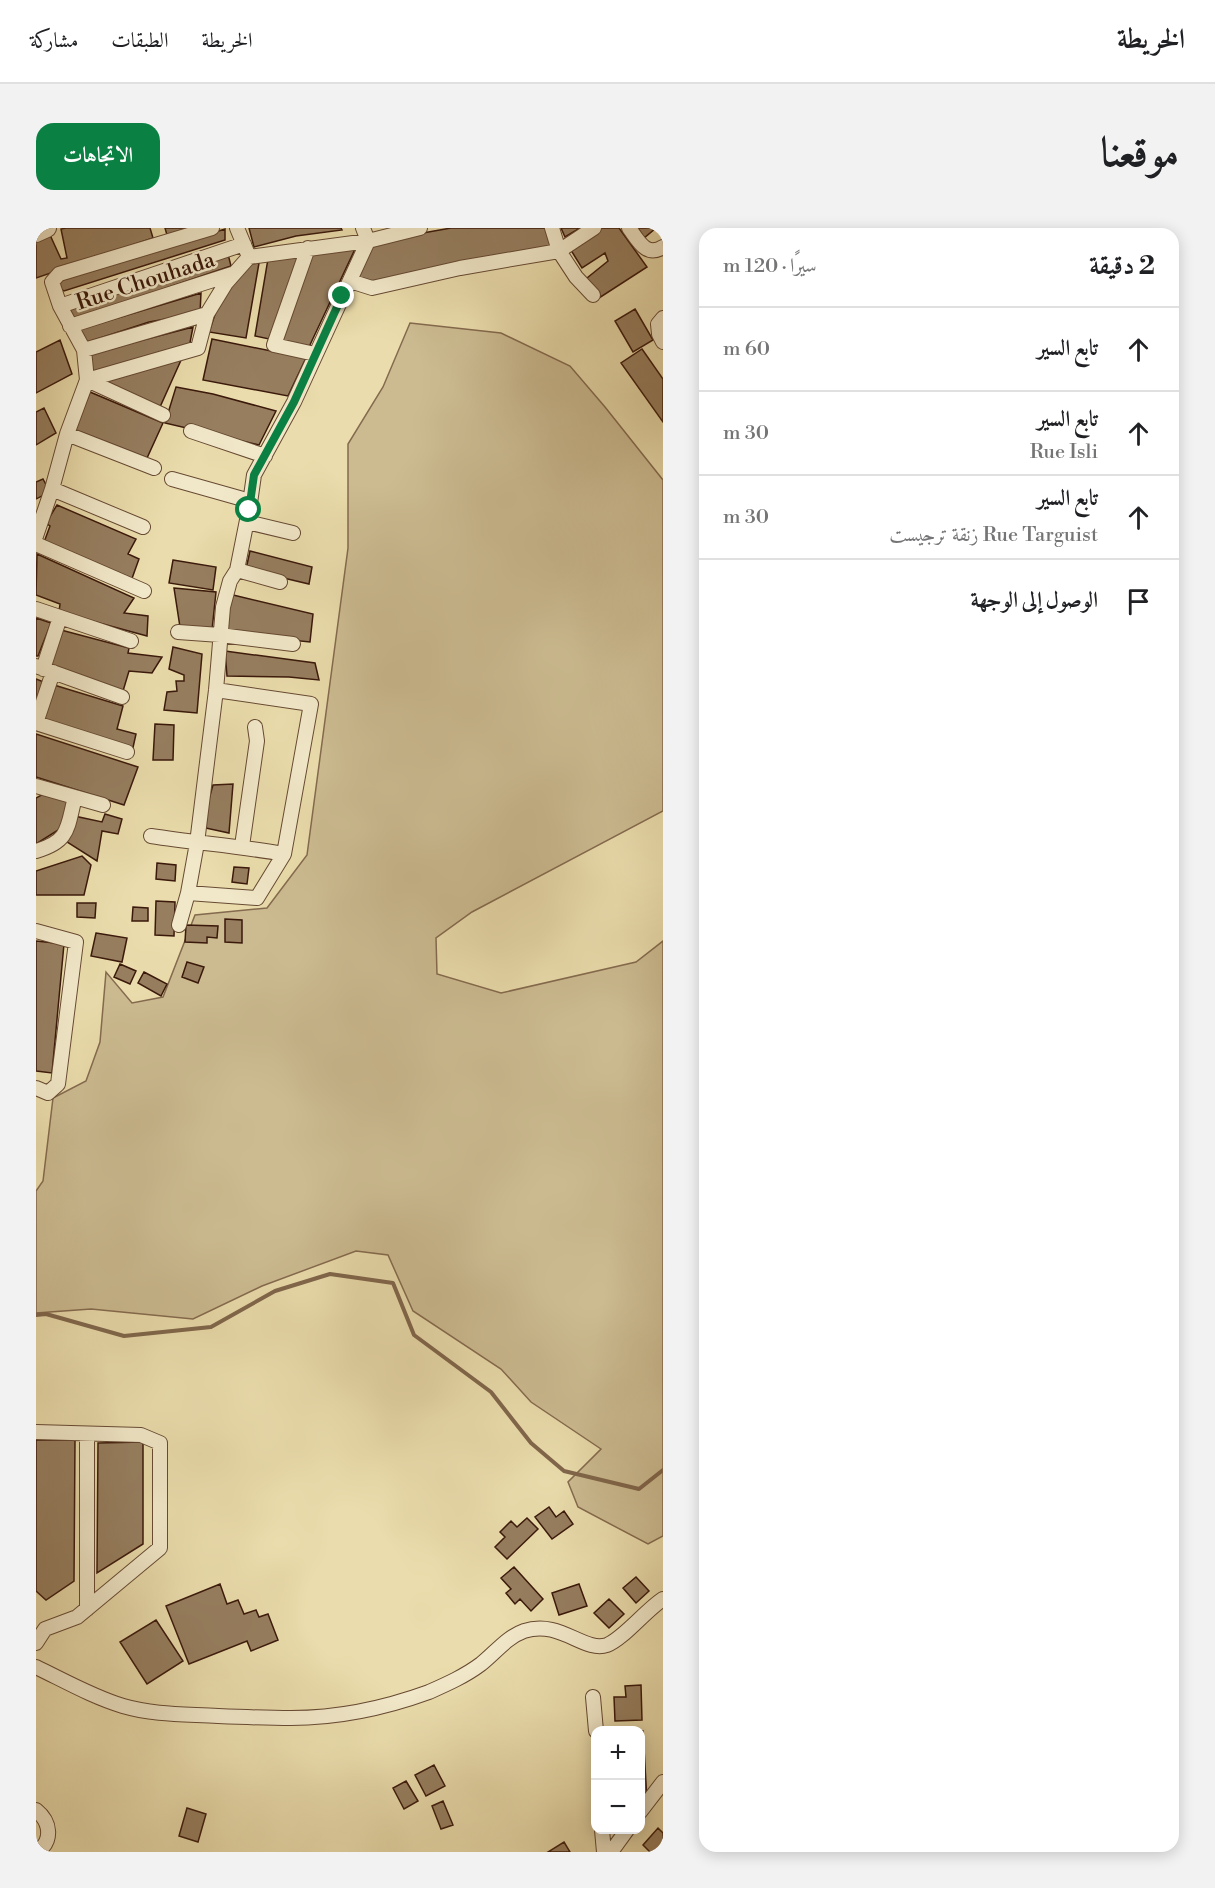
<!DOCTYPE html>
<html lang="ar">
<head>
<meta charset="utf-8">
<style>
	body { margin:0; font-family:"Libre Bodoni",Amiri,serif; background:#f2f2f2; color:#202124; direction:rtl }
	.controls { position:absolute; right:18px; bottom:18px; display:grid; overflow:hidden; border-radius:12px; box-shadow:0 3px 15px #0003 }
	.controls button { width:54px; height:54px; display:grid; place-items:center; padding:0; border:0; border-bottom:2px solid #e0e0e0; background:#fff; color:#202124; font:30px sans-serif }
	.stop { position:absolute; width:18px; height:18px; margin:-14px; border:4px solid #0b8043; border-radius:50%; background:#fff }
	.stop.end { background:#0b8043; border-color:#fff; box-shadow:0 2px 6px #0008 }
	.list { margin:0; padding:0; list-style:none }
	h2 { display:flex; justify-content:space-between; align-items:center; height:78px; margin:0; padding:0 24px; font-size:26px }
	h2 small { font-size:20px; font-weight:400; color:#757577 }
	.list li { display:grid; grid-template-columns:39px 1fr auto; gap:18px; align-items:center; box-sizing:border-box; height:84px; padding:0 24px; border-top:2px solid #e0e0e0 }
	.list b { display:block; font-size:22px; white-space:nowrap }
	.list p { margin:0; font-size:20px; white-space:nowrap; color:#757577 }
	.list em { font-size:20px; font-style:normal; color:#757577 }
	.icon { flex:none; width:33px; height:33px; fill:none; stroke:currentColor; stroke-width:2; stroke-linecap:round; stroke-linejoin:round }
	.map { position:relative; flex:none; width:627px; height:1624px; overflow:hidden; direction:ltr; border-radius:18px }
	header { display:flex; align-items:center; gap:36px; box-sizing:border-box; height:84px; padding:0 30px; background:#fff; border-bottom:2px solid #e0e0e0 }
	header strong { font-size:28px }
	nav { display:flex; gap:33px; margin-inline-start:auto; font-size:21px }
	.intro { display:flex; align-items:center; justify-content:space-between; box-sizing:border-box; height:144px; padding:0 36px }
	h1 { margin:0; font-size:42px }
	.button { padding:15px 27px; border-radius:18px; background:#0b8043; color:#fff; font-size:21px; font-weight:700 }
	main { display:flex; gap:36px; padding:0 36px }
	aside { flex:1; background:#fff; border-radius:18px; box-shadow:0 3px 15px #0003 }
	.map>svg:first-child { display:block }
	.green { fill:#ccbb91; stroke:#846a4e; stroke-width:1.5 }
	.lines { fill:none; stroke-linecap:round; stroke-linejoin:round }
	.stream { stroke:#80664b; stroke-width:4 }
	.building { fill:#967e5f; stroke:#3b190b; stroke-width:1.5 }
	.minor-casing { stroke:#674a33; stroke-width:16 }
	.tertiary-casing { stroke:#674a33; stroke-width:20 }
	.minor { stroke:#f1e8c9; stroke-width:14 }
	.tertiary { stroke:#f1e8c9; stroke-width:18 }
	.route { stroke:#0b8043; stroke-width:8 }
	.labels { text-anchor:middle; stroke-width:5; stroke-linejoin:round; paint-order:stroke }
	.street-label { font-size:22px; fill:#3b190b; stroke:#f1e8c9 }
</style>
</head>
<body>
<header>
<strong>الخريطة</strong>
<nav><a>الخريطة</a><a>الطبقات</a><a>مشاركة</a></nav>
</header>
<div class="intro"><h1>موقعنا</h1><a class="button">الاتجاهات</a></div>
<main>
<aside>
<h2>2 دقيقة<small>سيرًا · 120 m</small></h2>
<ul class="list">
<li><svg class="icon" aria-label="ahead" viewBox="0 0 24 24"><path d="M12 20V5M6 11l6-6 6 6"/></svg><div><b>تابع السير</b></div><em>60 m</em></li>
<li><svg class="icon" aria-label="ahead" viewBox="0 0 24 24"><path d="M12 20V5M6 11l6-6 6 6"/></svg><div><b>تابع السير</b><p>Rue Isli</p></div><em>30 m</em></li>
<li><svg class="icon" aria-label="ahead" viewBox="0 0 24 24"><path d="M12 20V5M6 11l6-6 6 6"/></svg><div><b>تابع السير</b><p>Rue Targuist زنقة ترجيست</p></div><em>30 m</em></li>
<li><svg class="icon" aria-label="arrive" viewBox="0 0 24 24"><path d="M6 21V4h12l-3 4 3 4H6"/></svg><div><b>الوصول إلى الوجهة</b></div></li>
</ul>
</aside>
<div class="map">
<svg width="627" height="1624" viewBox="0 0 627 1624">
	<rect width="100%" height="100%" fill="#eadcac"/>
	<filter id="stains"><feTurbulence type="fractalNoise" baseFrequency=".00333" numOctaves="4"/><feColorMatrix values="0 0 0 0 .2 0 0 0 0 .09 0 0 0 0 .02 0 0 0 .5 -.17"/></filter>
	<radialGradient id="worn" r=".72"><stop offset=".6" stop-color="#630" stop-opacity="0"/><stop offset="1" stop-color="#630" stop-opacity=".3"/></radialGradient>
	<path class="green" d="M374 95 465 105 534 138 569 179 627 252V583L436 684 400 710 401 746 465 765 600 734 627 713V1308L612 1316 542 1279 532 1254 565 1221 495 1174 465 1141 377 1083 352 1027 320 1023 226 1058 157 1091 55 1081 0 1085V963L7 953 17 870 50 853 64 814 70 744 96 775 127 769 159 687 231 680 271 627 312 320V216L347 159Z"/>
	<g class="lines">
		<path class="stream" d="M0 1087 10 1086 88 1108 175 1099 239 1063 294 1046 357 1055 378 1107 455 1164 495 1215 528 1243 603 1261 627 1242"/>
	</g>
	<path class="building" d="M30 0H114L117 10 0 50V13L14 7 25 31 31 30 25 1Z
		M129 0H155L131 7Z
		M213 0H305L306 2 260 8 218 19Z
		M415 0H511L518 19 331 56 317 51 336 14Z
		M525 0H544L529 9Z
		M563 0H583L611 39 563 70 546 54 572 33 569 25 546 40 533 19Z
		M602 0H620L608 10Z
		M189 1V12L28 63 17 55Z
		M320 19 273 119 241 112 273 26Z
		M192 26 195 38 34 93 28 77Z
		M265 27 233 111 219 108 232 31Z
		M223 35 210 110 173 104 187 63 210 36Z
		M165 65 164 85 113 94 46 116 38 103Z
		M599 81 617 112 597 124 579 93Z
		M157 99 153 120 58 146 49 127Z
		M176 111 270 130 252 168 167 152Z
		M24 112 36 146 0 165V124Z
		M606 121 627 151V194L585 135Z
		M146 130 124 179 68 154Z
		M140 159 177 166 240 183 223 217 129 195Z
		M54 164 127 195 111 230 39 202Z
		M8 180 20 205 0 217V184Z
		M7 251 14 264 0 271V254Z
		M21 277 100 311 92 326 103 331 94 356 7 317 14 298 10 295Z
		M214 323 276 339 273 356 210 341Z
		M1 326 98 370 88 385 112 388 111 408 23 384 24 376 0 367Z
		M137 332 180 339 177 362 133 355Z
		M138 360 180 364 176 402 144 399Z
		M193 366 277 386 274 414 187 405Z
		M0 390 15 395 2 428H0Z
		M25 402 93 420 92 425 126 429 116 445 93 443 87 463 14 439Z
		M137 419 166 426 161 485 128 482 131 464 141 463 140 453H148V447L133 441Z
		M189 423 279 435 283 452 253 449 191 448Z
		M0 451 10 455 0 485Z
		M18 457 87 478 81 501 100 506 96 524 6 494Z
		M119 496 138 497 137 532H117Z
		M0 506 102 539 88 577 0 549Z
		M197 556 193 605 165 599 177 557Z
		M9 565 34 575 27 599 0 616V570Z
		M69 586 86 591 82 606 66 603 61 633 31 614 38 588 66 594Z
		M46 628 55 637 48 667H0V643Z
		M121 635 140 637 139 653 120 651Z
		M198 639 213 640 211 656 196 654Z
		M120 673 139 674 138 708 119 707Z
		M41 675H60L59 690 41 689Z
		M97 679 112 680V693H96Z
		M189 691 206 692V715L189 714Z
		M150 697 182 698 181 710 171 709V715L149 714Z
		M60 705 91 710 86 734 55 728Z
		M0 713 28 716 16 845 0 843Z
		M151 734 168 739 162 755 146 749Z
		M84 736 100 743 94 756 78 749Z
		M108 744 131 756 125 768 102 755Z
		M0 1212H39L38 1353 10 1372 0 1363Z
		M107 1214V1316L61 1345 62 1215Z
		M513 1279 520 1289 528 1283 537 1296 516 1311 499 1289Z
		M491 1290 502 1301 471 1331 459 1319 469 1309 464 1304 475 1293 481 1299Z
		M478 1339 507 1371 495 1383 484 1371 479 1376 470 1365 475 1361 465 1350Z
		M600 1349 613 1363 600 1375 587 1360Z
		M184 1356 191 1376 202 1372 208 1386 220 1382 223 1389 232 1386 242 1412 215 1423 211 1413 153 1436 130 1378Z
		M543 1356 551 1378 523 1387 516 1365Z
		M573 1371 588 1386 573 1400 558 1385Z
		M120 1392 147 1433 111 1456 84 1414Z
		M605 1457 606 1492 579 1493 578 1469H590L589 1458Z
		M604 1503H607L611 1572H604Z
		M398 1537 409 1558 390 1568 379 1547Z
		M370 1553 382 1573 368 1581 357 1560Z
		M407 1573 417 1597 405 1601 396 1578Z
		M151 1580 170 1586 162 1614 143 1608Z
		M622 1600 627 1605V1624H614L607 1617Z
		M528 1614 534 1624H512Z"/>
	<g class="lines">
		<g class="minor-casing">
			<path id="minor" d="M201 0 211 24
				M516 0 523 23 540 49 557 67
				M593 0C602 12 610 30 627 19
				M272 20 238 117 279 126
				M213 29 332 13 384 0
				M314 53 336 60 424 40 523 23 558 0
				M24 78 208 16
				M627 90 622 96 623 106 627 114
				M34 98 196 46
				M48 122 171 86
				M51 152 162 120 171 86 190 55 213 29
				M51 152 127 187
				M155 203 229 228
				M31 206 118 240
				M136 251 214 273
				M16 261 107 299
				M211 294 257 305
				M0 308 16 261 31 206 51 152 48 122 24 78 16 54 23 46 176 0
				M0 316 108 363
				M201 342 244 354
				M0 381 95 413
				M142 404 184 407 257 416
				M0 438 86 469
				M7 441 24 389
				M0 495 91 524
				M0 495 17 444
				M0 558 67 577
				M115 608C160 615 204 618 248 626L275 476 180 462
				M206 618 221 513 219 499
				M0 623C34 613 31 600 39 569
				M152 665 221 670 248 626
				M143 697 152 665 161 615 180 462 187 379 194 353 201 342 213 282 218 247 258 174 332 13 327 0
				M0 703 40 714 22 856 12 865 0 860
				M0 1204 105 1207 124 1215V1320L41 1389 9 1401 0 1415
				M51 1206V1381
				M0 1439C29 1453 57 1469 87 1478 118 1487 150 1486 182 1488 206 1489 231 1490 255 1490 302 1490 349 1480 393 1464 411 1456 429 1448 445 1436 459 1425 471 1409 488 1403 524 1391 548 1425 571 1417 587 1411 610 1382 627 1371
				M557 1469 560 1503
				M0 1582C15 1594 17 1613 1 1624
				M604 1584 627 1554
				M566 1602 568 1624
				M575 1624 591 1602"/>
		</g>
		<g class="tertiary-casing">
			<path id="tertiary" d="M0 5 11 0"/>
		</g>
		<use href="#minor" class="minor"/>
		<use href="#tertiary" class="tertiary"/>
	</g>
	<g class="lines">
		<path class="route" d="M213 282 218 247 258 174 306 68"/>
	</g>
	<g class="labels">
		<g class="street-label">
			<text transform="translate(109 52) rotate(-18)" y="8">Rue Chouhada</text>
		</g>
	</g>
	<rect width="100%" height="100%" filter="url(#stains)"/>
	<rect width="100%" height="100%" fill="url(#worn)"/>
</svg>
<div class="controls">
<button>+</button>
<button>−</button>
</div>
<div class="stop" style="left:213px;top:282px"></div>
<div class="stop end" style="left:306px;top:68px"></div>
</div>
</main>
</body>
</html>
